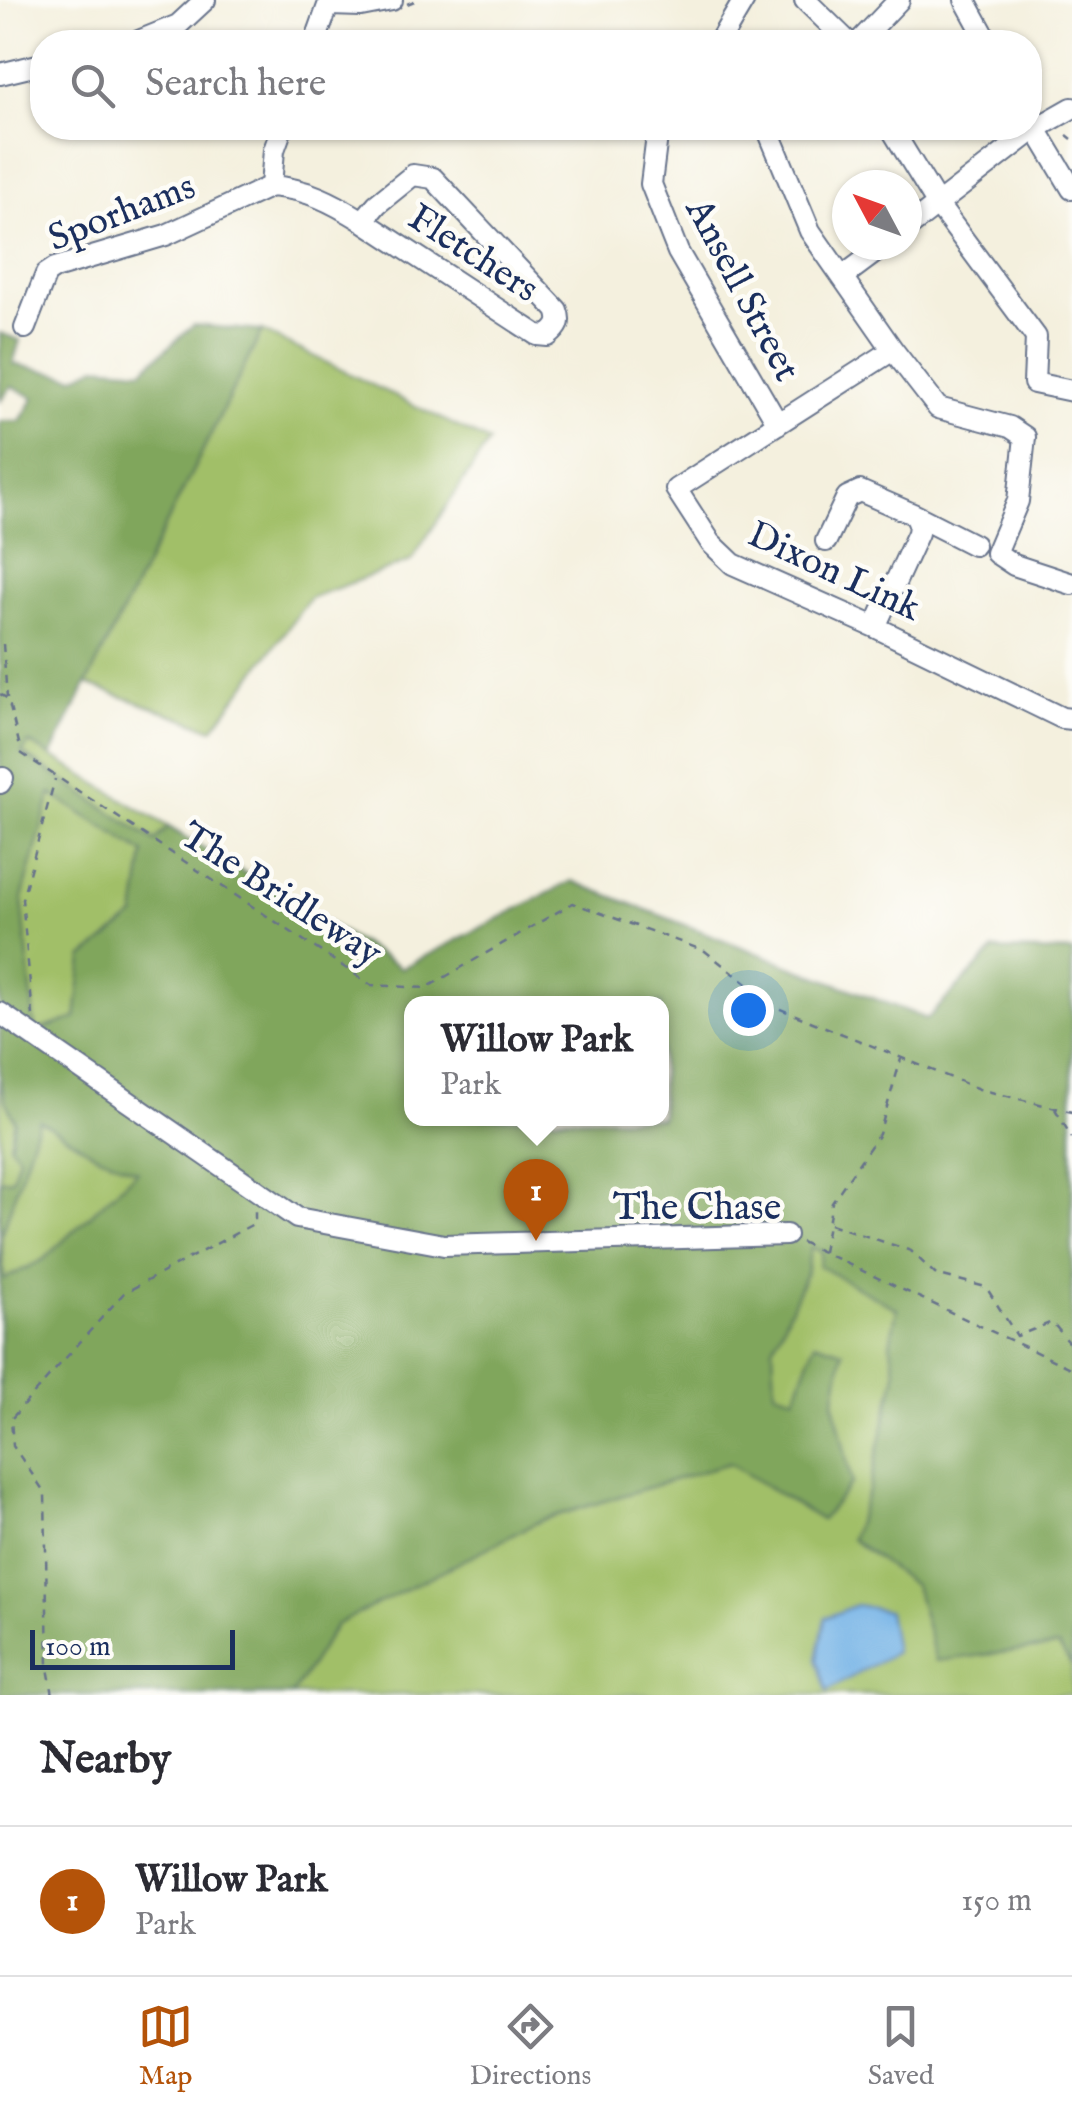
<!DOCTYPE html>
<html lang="en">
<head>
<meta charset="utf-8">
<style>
	body { margin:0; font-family:"IM FELL English",serif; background:#f7f7f7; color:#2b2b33 }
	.compass { position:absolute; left:832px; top:170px; width:90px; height:90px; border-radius:50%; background:#fff; box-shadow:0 2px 8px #0004; rotate:311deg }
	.scale { position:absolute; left:30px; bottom:25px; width:205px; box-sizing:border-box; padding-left:10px; border:5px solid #1b2f5e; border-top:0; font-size:28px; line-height:35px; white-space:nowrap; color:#1b2f5e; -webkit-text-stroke:8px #fdfcf7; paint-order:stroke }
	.you { position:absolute; left:748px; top:1010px; width:35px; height:35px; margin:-25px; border:8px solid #fff; border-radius:50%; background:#1a73e8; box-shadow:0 0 0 15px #1a73e833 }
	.badge { display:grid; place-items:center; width:65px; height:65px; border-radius:50%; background:#b45309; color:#fff; font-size:32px; font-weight:700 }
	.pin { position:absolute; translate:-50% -82px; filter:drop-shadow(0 2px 5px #0008) }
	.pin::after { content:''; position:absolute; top:52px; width:35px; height:30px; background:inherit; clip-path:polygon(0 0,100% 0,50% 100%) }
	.popup { position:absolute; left:404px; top:996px; width:265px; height:130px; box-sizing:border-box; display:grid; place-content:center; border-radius:20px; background:#fff; filter:drop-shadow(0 2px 8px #0005); font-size:32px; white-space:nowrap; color:#7c7c81 }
	.popup b { font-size:38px; color:#2b2b33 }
	.popup::after { content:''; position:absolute; left:50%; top:100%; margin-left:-20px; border:20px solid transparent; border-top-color:#fff }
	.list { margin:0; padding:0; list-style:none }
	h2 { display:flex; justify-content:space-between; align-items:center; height:130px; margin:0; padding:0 40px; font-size:42px }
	h2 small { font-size:32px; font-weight:400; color:#7c7c81 }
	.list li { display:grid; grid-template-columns:65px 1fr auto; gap:30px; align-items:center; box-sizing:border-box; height:150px; padding:0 40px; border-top:2px solid #e1e1e2 }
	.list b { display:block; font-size:38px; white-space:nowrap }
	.list p { margin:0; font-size:32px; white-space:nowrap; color:#7c7c81 }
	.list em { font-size:32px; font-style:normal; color:#7c7c81 }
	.icon { flex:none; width:55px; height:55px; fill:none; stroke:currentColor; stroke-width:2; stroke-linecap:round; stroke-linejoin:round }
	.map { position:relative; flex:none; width:1072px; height:1695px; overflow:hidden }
	.search { position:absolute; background:#fff; box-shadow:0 2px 8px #0004; left:30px; right:30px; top:30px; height:110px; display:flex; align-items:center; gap:25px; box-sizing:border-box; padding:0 35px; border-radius:40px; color:#7c7c81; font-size:38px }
	.sheet { height:280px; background:#fff }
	nav { display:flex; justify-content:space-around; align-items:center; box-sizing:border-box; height:140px; border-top:2px solid #e1e1e2; background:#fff; font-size:28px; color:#7c7c81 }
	nav a { display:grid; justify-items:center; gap:5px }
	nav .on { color:#b45309 }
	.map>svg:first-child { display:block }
	.green { fill:#a1bf67; stroke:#5e7762; stroke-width:2.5; fill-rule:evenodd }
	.forest { fill:#80a65c; stroke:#4e6a5d; stroke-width:2.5; fill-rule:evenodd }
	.water { fill:#73b2e6; stroke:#4770a2; stroke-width:2.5 }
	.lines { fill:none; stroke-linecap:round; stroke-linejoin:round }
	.minor-casing { stroke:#67738b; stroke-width:24 }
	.path { stroke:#67738b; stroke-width:2.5; stroke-dasharray:8 8; stroke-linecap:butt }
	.minor { stroke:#fff; stroke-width:20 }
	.labels { text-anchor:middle; stroke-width:9; stroke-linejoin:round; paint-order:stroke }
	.street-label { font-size:38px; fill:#1b2f5e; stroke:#fdfcf7 }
</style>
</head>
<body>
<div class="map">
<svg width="1072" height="1695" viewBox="0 0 1072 1695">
	<rect width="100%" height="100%" fill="#fdfcf7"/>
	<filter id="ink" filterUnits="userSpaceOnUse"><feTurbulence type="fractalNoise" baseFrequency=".01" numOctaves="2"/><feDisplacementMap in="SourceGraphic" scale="20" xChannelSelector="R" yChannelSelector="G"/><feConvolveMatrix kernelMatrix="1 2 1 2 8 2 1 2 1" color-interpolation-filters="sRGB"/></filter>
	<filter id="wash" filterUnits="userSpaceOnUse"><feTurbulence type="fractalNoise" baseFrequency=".0048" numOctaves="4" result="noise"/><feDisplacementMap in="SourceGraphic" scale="40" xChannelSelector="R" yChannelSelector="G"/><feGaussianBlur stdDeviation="2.25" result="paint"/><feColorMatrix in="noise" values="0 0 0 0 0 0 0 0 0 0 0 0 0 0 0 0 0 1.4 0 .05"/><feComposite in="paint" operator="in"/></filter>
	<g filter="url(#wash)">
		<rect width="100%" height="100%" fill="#f4f0de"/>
		<path class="green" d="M262 331 489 442 411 561 310 598 213 729 86 684Z
			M0 725 402 968 572 881 927 1019 994 950 1072 952V1695H0ZM411 1004H661V1118H411Z"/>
		<path class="forest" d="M194 325 262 331 51 756 29 743 22 753 155 841 168 827 402 968 572 881 927 1019 994 950 1072 952V1666L1058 1646 936 1661 915 1586 851 1539 869 1489 896 1373 890 1343 897 1309 819 1266 822 1252 811 1247 806 1274 773 1347 775 1391 795 1397 815 1342 843 1351 834 1403 852 1483 821 1520 729 1463 542 1520 336 1625 292 1695H0V1180L12 1179 19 1156 10 1145 15 1120 5 1101 0 1077V421H20L34 398 12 386 0 401V333L20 340 13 364 75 377 97 366 142 370ZM51 794 144 853 135 916 83 958 76 1018 35 1031 22 899ZM411 1004H661V1118H411ZM39 1120 97 1155 137 1171 44 1259 4 1279 1 1237Z"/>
		<path class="water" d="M856 1605 888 1611 895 1652 827 1691 817 1660 825 1618Z"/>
	</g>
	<g filter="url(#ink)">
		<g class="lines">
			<g class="minor-casing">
				<path id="minor" d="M805 0 848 42
					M965 0 988 42
					M330 5 361 6 392 0
					M136 42 178 25 205 0
					M315 42 330 0
					M719 42 744 0
					M859 42 899 0
					M0 74 42 64
					M1030 119 1072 189
					M663 128 657 136 651 184 678 252 778 424
					M767 128 810 231 893 350 938 408 1010 427 1025 437 1018 501 996 553 1014 565 1072 584
					M891 128 938 205 1036 337 1034 383 1072 391
					M271 186C308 189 332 202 363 221L377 204 413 175 433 178 557 310C562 323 558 328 548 336L537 335 363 221
					M907 228 1035 129 1072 108
					M842 277 885 245
					M25 328 46 274 55 268 166 235 271 186 274 150 282 128
					M893 350 676 489 711 543 733 564 875 627 1062 718 1072 719
					M915 515 974 545
					M826 541 847 497 860 491 915 515 919 524 918 533 875 627
					M0 783 3 778
					M0 1013 297 1218 444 1245 786 1235"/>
			</g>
			<path class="path" d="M407 4 417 0
				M1067 135 1072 139
				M3 644 7 698
				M0 694 8 699 21 751
				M21 753 371 985 426 988 573 903 705 951 778 1008 979 1089 1072 1112
				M33 1016 22 899 55 779
				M1055 1109 1072 1138
				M830 1224 911 1251 935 1274 986 1287 1017 1336 1052 1322 1072 1346
				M801 1242 1072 1369
				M823 1252 832 1202 879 1134 901 1059
				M53 1695 48 1668 45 1493 13 1446 11 1419 124 1293 255 1223V1209"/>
			<use href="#minor" class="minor"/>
		</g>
	</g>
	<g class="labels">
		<g class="street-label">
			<text transform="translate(121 211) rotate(-21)" y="13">Sporhams</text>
			<text transform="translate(474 252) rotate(33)" y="13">Fletchers</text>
			<text transform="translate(744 289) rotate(62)" y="13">Ansell Street</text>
			<text transform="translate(835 570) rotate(25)" y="13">Dixon Link</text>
			<text transform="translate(282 893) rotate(33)" y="13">The Bridleway</text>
			<text x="697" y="1219">The Chase</text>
		</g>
	</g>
</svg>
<svg class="compass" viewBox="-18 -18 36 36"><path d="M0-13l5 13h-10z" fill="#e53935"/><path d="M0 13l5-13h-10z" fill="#7c7c81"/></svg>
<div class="scale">100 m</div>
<div class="you"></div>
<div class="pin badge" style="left:536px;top:1241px">1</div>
<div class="popup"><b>Willow Park</b>Park</div>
<div class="search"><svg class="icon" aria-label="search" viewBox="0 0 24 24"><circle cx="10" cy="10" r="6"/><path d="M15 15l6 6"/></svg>Search here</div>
</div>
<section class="sheet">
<h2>Nearby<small></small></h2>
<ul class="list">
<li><span class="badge">1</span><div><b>Willow Park</b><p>Park</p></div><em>150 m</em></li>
</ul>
</section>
<nav>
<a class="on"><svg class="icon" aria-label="map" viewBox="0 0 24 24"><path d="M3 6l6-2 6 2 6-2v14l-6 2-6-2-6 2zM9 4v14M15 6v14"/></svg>Map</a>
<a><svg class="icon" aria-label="directions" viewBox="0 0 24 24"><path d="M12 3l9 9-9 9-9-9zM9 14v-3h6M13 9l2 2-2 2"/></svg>Directions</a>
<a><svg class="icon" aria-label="saved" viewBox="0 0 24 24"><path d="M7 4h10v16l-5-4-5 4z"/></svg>Saved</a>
</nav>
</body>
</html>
